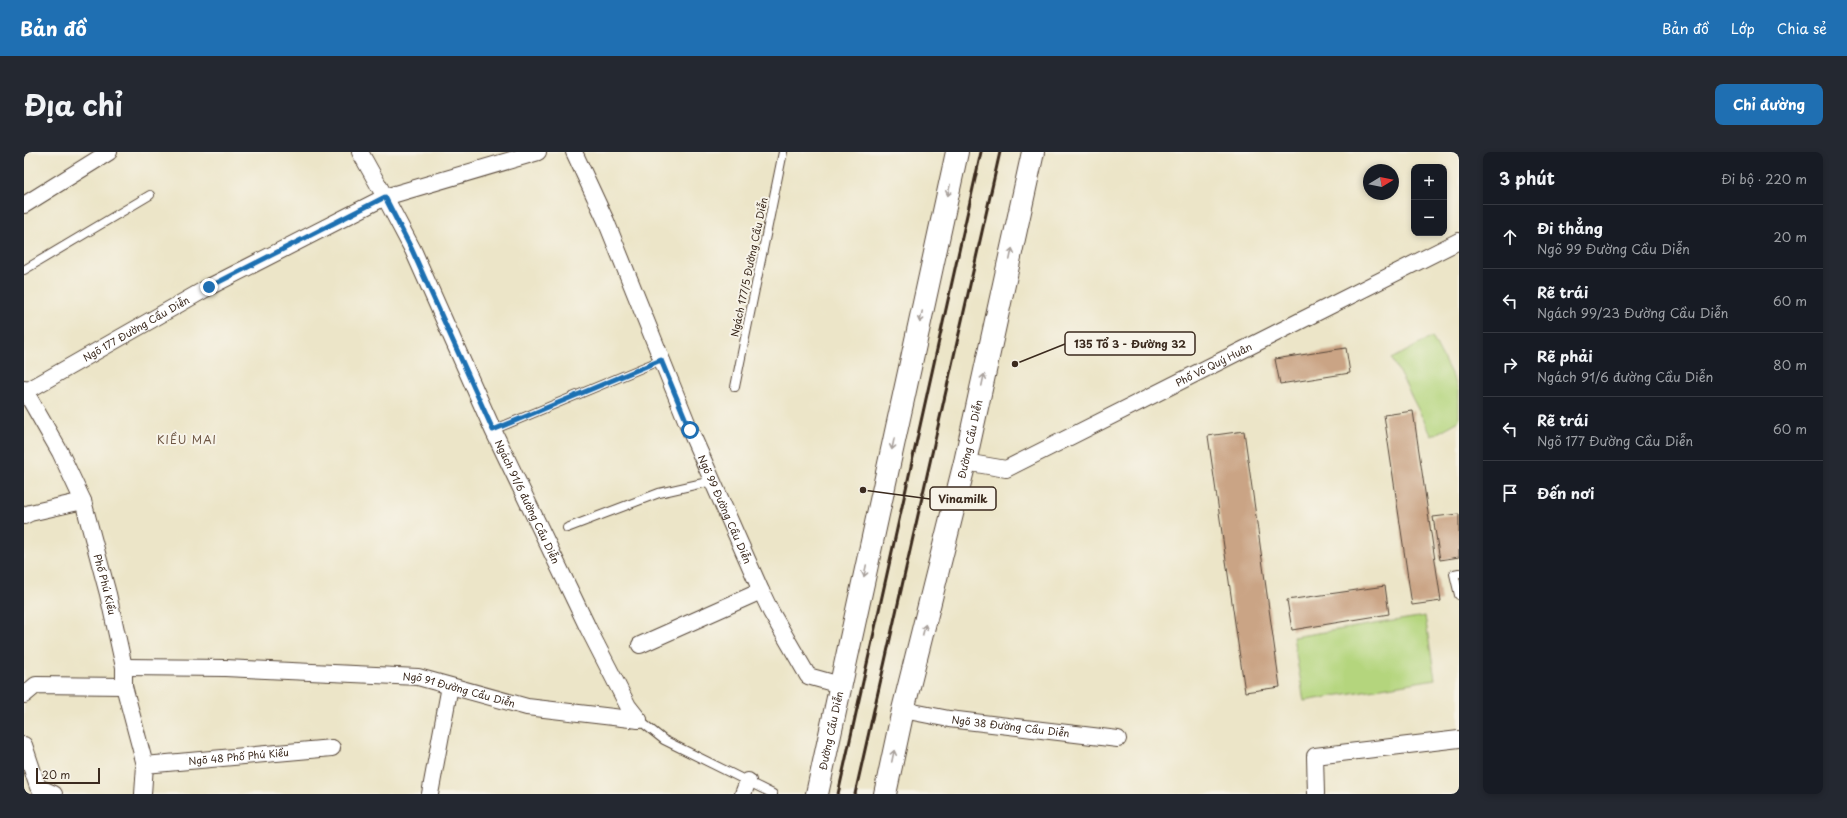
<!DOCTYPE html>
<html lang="vi">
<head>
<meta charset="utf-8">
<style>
	body { margin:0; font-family:"Playpen Sans",sans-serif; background:#242831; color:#f1f3f6 }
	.controls { position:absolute; right:12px; top:12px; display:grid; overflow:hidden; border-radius:8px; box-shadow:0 2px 6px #0003 }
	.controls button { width:36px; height:36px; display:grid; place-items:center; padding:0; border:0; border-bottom:1px solid #363941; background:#171b24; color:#f1f3f6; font:20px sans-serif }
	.compass { position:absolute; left:1339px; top:12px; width:36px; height:36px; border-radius:50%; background:#171b24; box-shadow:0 2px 6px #0003; rotate:80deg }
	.scale { position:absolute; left:12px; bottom:10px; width:64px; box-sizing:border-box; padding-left:4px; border:2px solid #3b2a1e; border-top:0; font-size:11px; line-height:14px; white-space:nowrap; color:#3b2a1e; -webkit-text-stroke:3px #f7f3e8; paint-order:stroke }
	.stop { position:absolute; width:12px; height:12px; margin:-9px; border:3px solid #1f6fb2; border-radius:50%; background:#fff }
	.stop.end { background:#1f6fb2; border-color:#fff; box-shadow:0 1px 4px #0008 }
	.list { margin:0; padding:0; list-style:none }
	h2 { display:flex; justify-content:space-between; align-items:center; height:52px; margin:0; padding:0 16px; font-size:17px }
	h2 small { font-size:13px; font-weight:400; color:#9ea1a6 }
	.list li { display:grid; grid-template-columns:26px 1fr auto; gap:12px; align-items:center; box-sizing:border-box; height:64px; padding:0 16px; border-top:1px solid #363941 }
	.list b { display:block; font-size:15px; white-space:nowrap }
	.list p { margin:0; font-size:13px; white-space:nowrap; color:#9ea1a6 }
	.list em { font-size:13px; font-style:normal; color:#9ea1a6 }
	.icon { flex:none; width:22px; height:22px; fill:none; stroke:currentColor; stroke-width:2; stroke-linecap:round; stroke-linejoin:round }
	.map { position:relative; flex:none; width:1435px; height:642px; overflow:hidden; border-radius:8px }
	header { display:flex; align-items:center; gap:24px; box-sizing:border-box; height:56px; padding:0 20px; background:#1f6fb2; color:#fff }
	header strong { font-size:19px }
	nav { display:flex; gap:22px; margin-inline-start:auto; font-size:14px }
	.intro { display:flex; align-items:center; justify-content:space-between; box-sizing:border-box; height:96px; padding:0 24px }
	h1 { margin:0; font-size:28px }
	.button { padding:10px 18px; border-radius:8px; background:#1f6fb2; color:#fff; font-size:14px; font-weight:700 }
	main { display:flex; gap:24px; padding:0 24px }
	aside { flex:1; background:#171b24; border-radius:8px; box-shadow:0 2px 6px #0003 }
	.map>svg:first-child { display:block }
	.green { fill:#b4d57d; stroke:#78804e }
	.building { fill:#caa485 }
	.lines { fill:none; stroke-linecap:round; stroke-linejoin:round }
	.lane-casing { stroke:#564638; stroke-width:10 }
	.street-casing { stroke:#564638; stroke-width:18 }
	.highway-casing { stroke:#564638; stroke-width:24 }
	.lane { stroke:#fff; stroke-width:8 }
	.street { stroke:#fff; stroke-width:16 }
	.highway { stroke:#fff; stroke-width:22 }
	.rail { stroke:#3b2a1e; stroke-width:3 }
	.oneway { stroke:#a79f9a }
	.route { stroke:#1f6fb2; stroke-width:5 }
	.labels { text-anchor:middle; stroke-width:4; stroke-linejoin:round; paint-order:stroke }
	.street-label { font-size:10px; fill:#3b2a1e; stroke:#f7f3e8 }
	.neighbourhood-label { font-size:11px; letter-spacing:1px; fill:#6d5542; stroke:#f7f3e8 }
	.leader { fill:none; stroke:#3b2a1e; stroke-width:1.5 }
	.callout-dot { fill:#3b2a1e; stroke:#f7f3e8; stroke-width:1.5 }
	.callout { fill:#f7f3e8; stroke:#3b2a1e; stroke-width:1.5 }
	.callout-label { font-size:11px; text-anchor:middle; font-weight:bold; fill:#3b2a1e }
</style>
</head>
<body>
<header>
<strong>Bản đồ</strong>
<nav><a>Bản đồ</a><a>Lớp</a><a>Chia sẻ</a></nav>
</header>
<div class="intro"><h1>Địa chỉ</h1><a class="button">Chỉ đường</a></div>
<main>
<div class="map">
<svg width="1435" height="642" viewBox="0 0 1435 642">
	<rect width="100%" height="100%" fill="#f7f3e8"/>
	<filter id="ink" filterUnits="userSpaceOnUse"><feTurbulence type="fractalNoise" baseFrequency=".025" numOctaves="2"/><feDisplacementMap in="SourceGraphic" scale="8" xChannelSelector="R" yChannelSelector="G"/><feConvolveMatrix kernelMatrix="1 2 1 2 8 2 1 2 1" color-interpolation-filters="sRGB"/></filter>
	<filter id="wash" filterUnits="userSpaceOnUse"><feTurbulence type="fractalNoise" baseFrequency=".012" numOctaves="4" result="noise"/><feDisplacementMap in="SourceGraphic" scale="16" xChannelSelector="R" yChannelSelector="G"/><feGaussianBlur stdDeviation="0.9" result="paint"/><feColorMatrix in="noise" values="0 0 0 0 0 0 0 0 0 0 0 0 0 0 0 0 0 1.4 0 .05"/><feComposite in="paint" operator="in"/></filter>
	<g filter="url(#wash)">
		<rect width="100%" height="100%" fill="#ece5c8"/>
		<path class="green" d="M1408 185 1435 237V269L1408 284 1368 207Z
			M1401 464 1411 527 1280 549 1269 485Z"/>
		<g id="blocks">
			<path class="building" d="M1322 196 1326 221 1256 232 1251 207Z
				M1389 259 1417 449 1388 453 1360 263Z
				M1220 279 1256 535 1221 540 1184 284Z
				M1435 362V405L1416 408 1409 365Z
				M1361 434 1365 462 1268 478 1263 448Z"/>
		</g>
	</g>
	<g filter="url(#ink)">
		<use href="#blocks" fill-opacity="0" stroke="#564638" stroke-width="1"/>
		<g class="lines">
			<g class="lane-casing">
				<path id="lane" d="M0 118 126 43
					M711 235 759 0
					M469 278 637 208
					M543 376 635 341 688 329
					M1435 421 1430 422 1435 443
					M615 568 640 588 749 642"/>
			</g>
			<g class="street-casing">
				<g id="street">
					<path id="s1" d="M336 0 361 45 389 98 469 278 564 476 604 554 615 568"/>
					<path id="s2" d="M550 0 582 69 666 278 737 439 747 460 784 524 816 533"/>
					<path d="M0 53 85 0"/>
					<path id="s3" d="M0 237 36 300 59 349 84 442 100 515V534L121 613 119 642"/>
					<path id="s4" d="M1 240 185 135 361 45 514 0"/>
					<path id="s5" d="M941 310 982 317 1435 89"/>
					<path d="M0 364 6 361 59 349"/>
					<path d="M616 493 737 439"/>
					<path id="s6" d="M100 515 201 516 394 525 503 555 615 568"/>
					<path d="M0 543 12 533 100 534"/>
					<path id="s7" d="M879 558 925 567 1094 587"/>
					<path d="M0 593 14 635 30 642"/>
					<path id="s8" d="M121 613 308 596"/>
					<path d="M406 642 426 534"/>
					<path d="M719 642 724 629"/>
					<path d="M1292 642 1291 604 1435 587"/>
				</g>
			</g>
			<g class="highway-casing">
				<g id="highway">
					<path id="s9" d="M793 642 933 0"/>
					<path id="s10" d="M861 642 879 558 941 310 1009 0"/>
				</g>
			</g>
			<use href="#lane" class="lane"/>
			<use href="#street" class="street"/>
			<use href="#highway" class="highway"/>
			<path class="rail" d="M814 642 957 0
				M831 642 976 0"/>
		</g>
		<defs><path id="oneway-shaft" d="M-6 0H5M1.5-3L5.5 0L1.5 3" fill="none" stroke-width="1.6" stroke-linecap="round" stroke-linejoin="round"/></defs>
		<g class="oneway">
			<use href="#oneway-shaft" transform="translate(925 38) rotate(102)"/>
			<use href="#oneway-shaft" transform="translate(987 102) rotate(-78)"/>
			<use href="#oneway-shaft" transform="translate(897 165) rotate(102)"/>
			<use href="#oneway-shaft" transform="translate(959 228) rotate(-78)"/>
			<use href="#oneway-shaft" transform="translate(869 292) rotate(102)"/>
			<use href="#oneway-shaft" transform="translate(841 419) rotate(102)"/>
			<use href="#oneway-shaft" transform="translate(900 478) rotate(-75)"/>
			<use href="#oneway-shaft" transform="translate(869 604) rotate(-78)"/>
		</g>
	</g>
	<g class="lines" filter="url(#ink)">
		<path class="route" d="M185 135 361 45 388 98 469 278 637 208 666 278"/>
	</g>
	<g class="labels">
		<g class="street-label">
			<text transform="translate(725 115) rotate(-78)" y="4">Ngách 177/5 Đường Cầu Diễn</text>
			<text dy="4" stroke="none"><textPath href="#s4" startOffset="128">Ngõ 177 Đường Cầu Diễn</textPath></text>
			<text dy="4" stroke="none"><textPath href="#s5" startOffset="274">Phố Võ Quý Huân</textPath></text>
			<text dy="4" stroke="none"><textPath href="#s10" startOffset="365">Đường Cầu Diễn</textPath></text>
			<text dy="4" stroke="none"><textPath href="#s1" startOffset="388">Ngách 91/6 đường Cầu Diễn</textPath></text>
			<text dy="4" stroke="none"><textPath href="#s2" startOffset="388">Ngõ 99 Đường Cầu Diễn</textPath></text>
			<text dy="4" stroke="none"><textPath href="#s3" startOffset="213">Phố Phú Kiều</textPath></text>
			<text dy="4" stroke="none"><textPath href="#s6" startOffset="337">Ngõ 91 Đường Cầu Diễn</textPath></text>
			<text dy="4" stroke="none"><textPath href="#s7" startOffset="109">Ngõ 38 Đường Cầu Diễn</textPath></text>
			<text dy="4" stroke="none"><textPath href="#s9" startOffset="65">Đường Cầu Diễn</textPath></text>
			<text dy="4" stroke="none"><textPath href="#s8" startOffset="94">Ngõ 48 Phố Phú Kiều</textPath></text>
		</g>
		<g class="neighbourhood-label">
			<text x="163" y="292">KIỀU MAI</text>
		</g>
	</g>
	<path class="leader" d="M991 212L1041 192M839 338L906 347"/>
	<g class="callout-dot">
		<circle cx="991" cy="212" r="4"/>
		<circle cx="839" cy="338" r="4"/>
	</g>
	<g class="callout">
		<rect x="1041" y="180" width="130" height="23" rx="4"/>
		<rect x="906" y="335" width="66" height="23" rx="4"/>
	</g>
	<g class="callout-label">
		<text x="1106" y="196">135 Tổ 3 - Đường 32</text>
		<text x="939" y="351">Vinamilk</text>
	</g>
</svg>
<div class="controls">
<button>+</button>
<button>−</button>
</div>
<svg class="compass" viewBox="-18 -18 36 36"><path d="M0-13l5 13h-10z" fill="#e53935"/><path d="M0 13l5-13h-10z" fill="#9ea1a6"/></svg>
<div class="scale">20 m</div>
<div class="stop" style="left:666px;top:278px"></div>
<div class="stop end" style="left:185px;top:135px"></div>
</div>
<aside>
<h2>3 phút<small>Đi bộ · 220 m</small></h2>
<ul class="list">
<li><svg class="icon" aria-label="ahead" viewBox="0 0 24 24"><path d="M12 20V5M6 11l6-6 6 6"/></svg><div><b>Đi thẳng</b><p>Ngõ 99 Đường Cầu Diễn</p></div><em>20 m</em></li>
<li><svg class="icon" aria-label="left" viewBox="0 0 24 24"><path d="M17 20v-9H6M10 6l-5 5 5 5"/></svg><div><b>Rẽ trái</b><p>Ngách 99/23 Đường Cầu Diễn</p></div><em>60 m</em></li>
<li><svg class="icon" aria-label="right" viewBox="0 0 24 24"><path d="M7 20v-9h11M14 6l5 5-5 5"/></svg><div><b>Rẽ phải</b><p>Ngách 91/6 đường Cầu Diễn</p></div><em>80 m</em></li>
<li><svg class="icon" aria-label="left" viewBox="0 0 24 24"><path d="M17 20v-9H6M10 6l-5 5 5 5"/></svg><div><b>Rẽ trái</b><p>Ngõ 177 Đường Cầu Diễn</p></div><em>60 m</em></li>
<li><svg class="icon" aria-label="arrive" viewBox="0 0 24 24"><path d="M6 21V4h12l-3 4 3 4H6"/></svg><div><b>Đến nơi</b></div></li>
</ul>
</aside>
</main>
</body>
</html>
